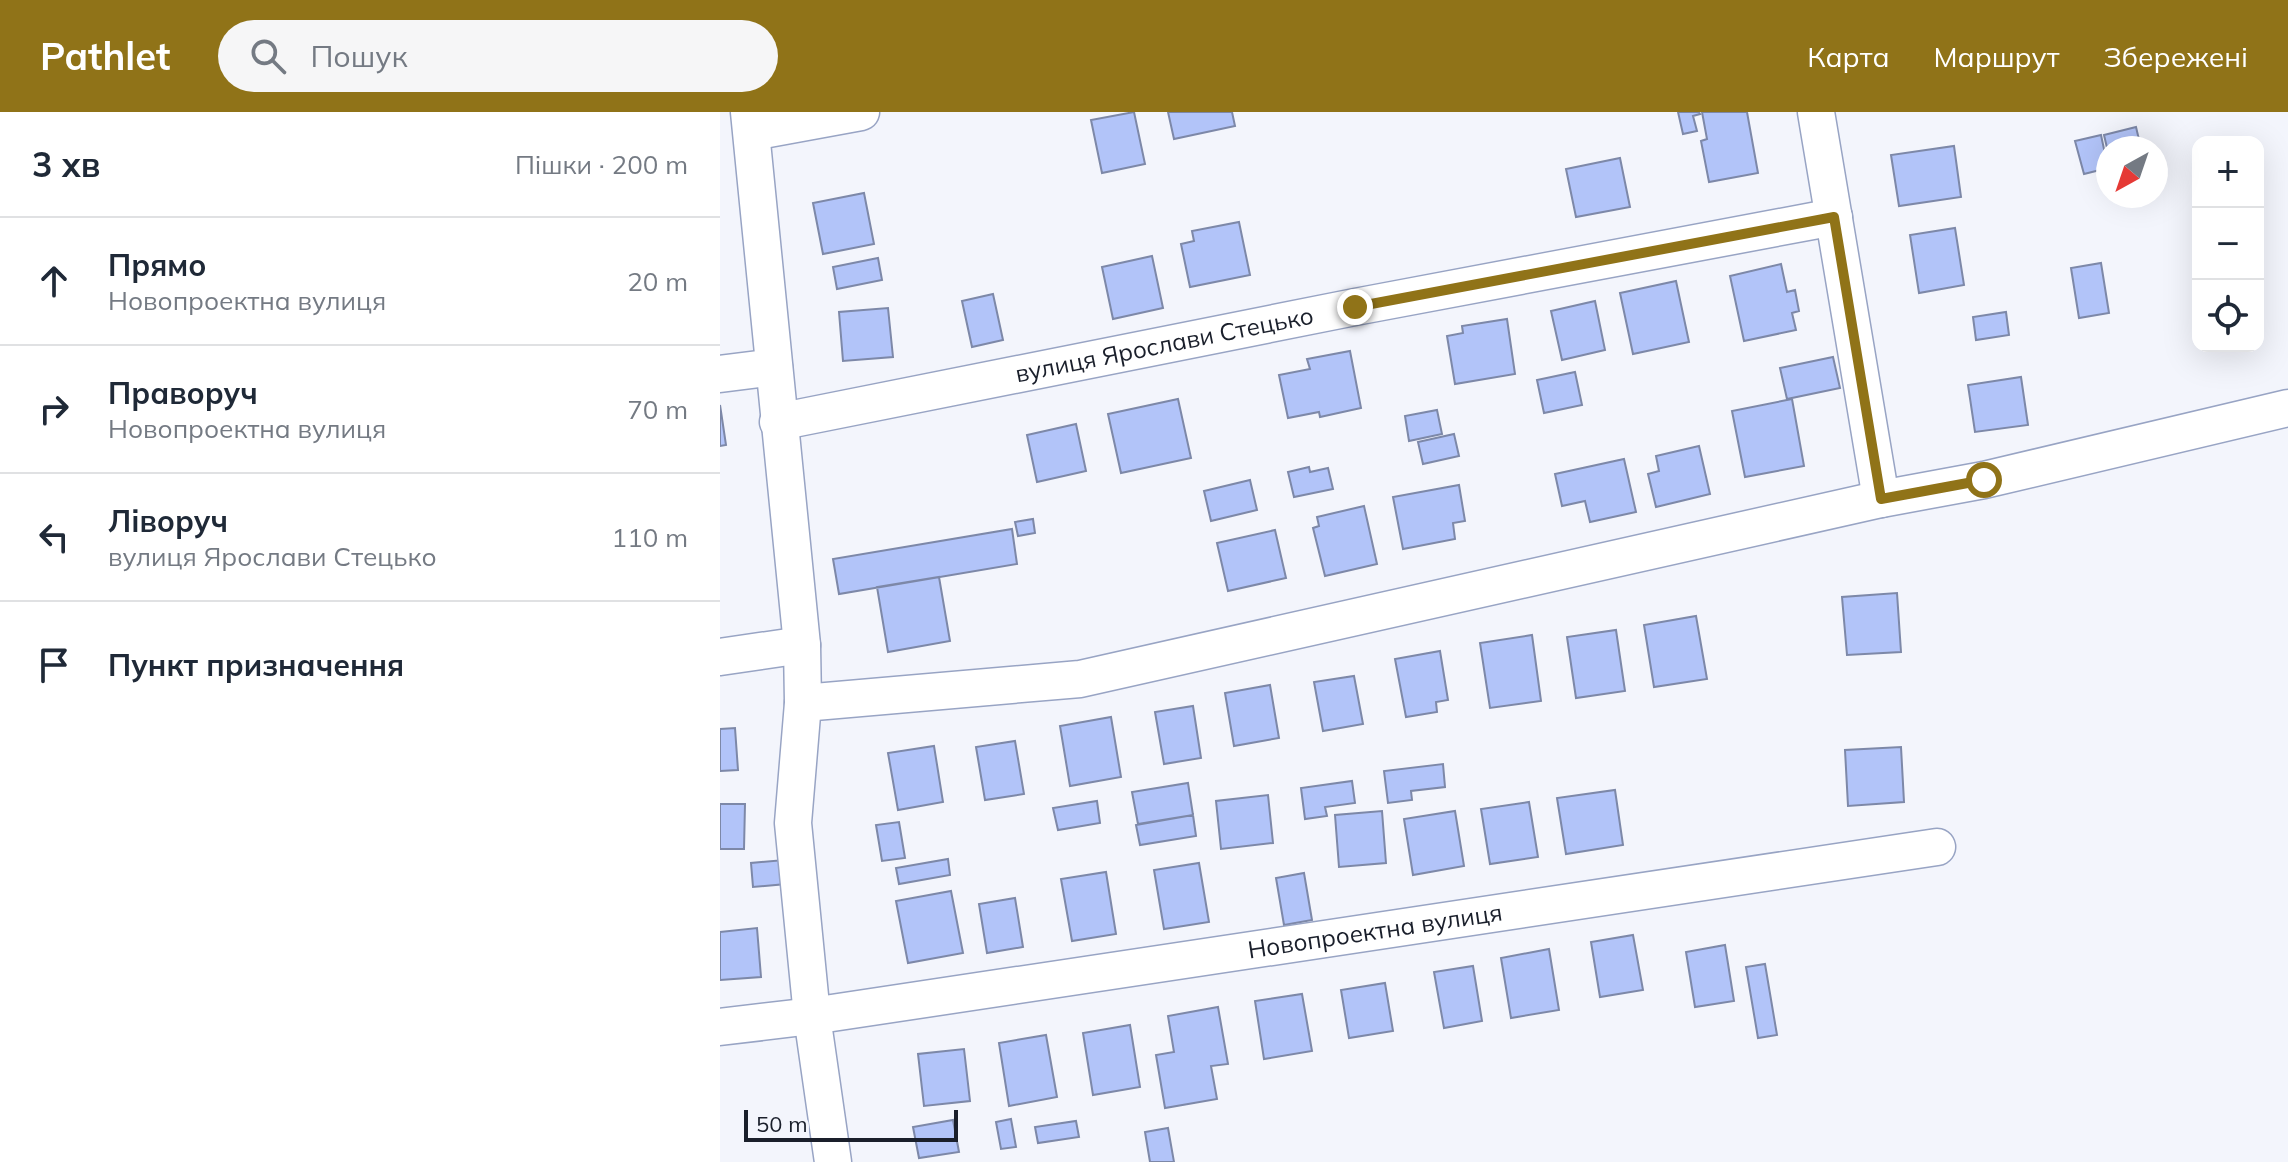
<!DOCTYPE html>
<html lang="uk">
<head>
<meta charset="utf-8">
<style>
	body { margin:0; font-family:Mulish,sans-serif; background:#f6f6f7; color:#1f2937 }
	.controls { position:absolute; right:24px; top:24px; display:grid; overflow:hidden; border-radius:16px; box-shadow:0 8px 32px #0002 }
	.controls button { width:72px; height:72px; display:grid; place-items:center; padding:0; border:0; border-bottom:2px solid #e0e1e3; background:#fff; color:#1f2937; font:40px sans-serif }
	.compass { position:absolute; left:1376px; top:24px; width:72px; height:72px; border-radius:50%; background:#fff; box-shadow:0 8px 32px #0002; rotate:220deg }
	.scale { position:absolute; left:24px; bottom:20px; width:214px; box-sizing:border-box; padding-left:8px; border:4px solid #1a1f2b; border-top:0; font-size:22px; line-height:28px; white-space:nowrap; color:#1a1f2b; -webkit-text-stroke:6px #f3f5fc; paint-order:stroke }
	.stop { position:absolute; width:24px; height:24px; margin:-18px; border:6px solid #907318; border-radius:50%; background:#fff }
	.stop.end { background:#907318; border-color:#fff; box-shadow:0 2px 8px #0008 }
	.list { margin:0; padding:0; list-style:none }
	h2 { display:flex; justify-content:space-between; align-items:center; height:104px; margin:0; padding:0 32px; font-size:34px }
	h2 small { font-size:26px; font-weight:400; color:#747a83 }
	.list li { display:grid; grid-template-columns:52px 1fr auto; gap:24px; align-items:center; box-sizing:border-box; height:128px; padding:0 32px; border-top:2px solid #e0e1e3 }
	.list b { display:block; font-size:30px; white-space:nowrap }
	.list p { margin:0; font-size:26px; white-space:nowrap; color:#747a83 }
	.list em { font-size:26px; font-style:normal; color:#747a83 }
	.icon { flex:none; width:44px; height:44px; fill:none; stroke:currentColor; stroke-width:2; stroke-linecap:round; stroke-linejoin:round }
	.map { position:relative; flex:none; width:1568px; height:1050px; overflow:hidden }
	header { display:flex; align-items:center; gap:48px; box-sizing:border-box; height:112px; padding:0 40px; background:#907318; color:#fff }
	header strong { font-size:38px }
	nav { display:flex; gap:44px; margin-inline-start:auto; font-size:28px }
	.search { width:560px; height:72px; background:#f6f6f7; display:flex; align-items:center; gap:20px; box-sizing:border-box; padding:0 28px; border-radius:44px; color:#747a83; font-size:30px }
	main { display:flex }
	aside { flex:1; background:#fff }
	.map>svg:first-child { display:block }
	.building { fill:#b2c4f9; stroke:#7d88a8; stroke-width:2 }
	.lines { fill:none; stroke-linecap:round; stroke-linejoin:round }
	.minor-casing { stroke:#98a4c4; stroke-width:39 }
	.minor { stroke:#fff; stroke-width:36 }
	.route { stroke:#907318; stroke-width:10 }
	.labels { text-anchor:middle; stroke-width:8; stroke-linejoin:round; paint-order:stroke }
	.street-label { font-size:24px; fill:#1a1f2b; stroke:#f3f5fc }
</style>
</head>
<body>
<header>
<strong>Pathlet</strong>
<div class="search"><svg class="icon" aria-label="search" viewBox="0 0 24 24"><circle cx="10" cy="10" r="6"/><path d="M15 15l6 6"/></svg>Пошук</div>
<nav><a>Карта</a><a>Маршрут</a><a>Збережені</a></nav>
</header>
<main>
<aside>
<h2>3 хв<small>Пішки · 200 m</small></h2>
<ul class="list">
<li><svg class="icon" aria-label="ahead" viewBox="0 0 24 24"><path d="M12 20V5M6 11l6-6 6 6"/></svg><div><b>Прямо</b><p>Новопроектна вулиця</p></div><em>20 m</em></li>
<li><svg class="icon" aria-label="right" viewBox="0 0 24 24"><path d="M7 20v-9h11M14 6l5 5-5 5"/></svg><div><b>Праворуч</b><p>Новопроектна вулиця</p></div><em>70 m</em></li>
<li><svg class="icon" aria-label="left" viewBox="0 0 24 24"><path d="M17 20v-9H6M10 6l-5 5 5 5"/></svg><div><b>Ліворуч</b><p>вулиця Ярослави Стецько</p></div><em>110 m</em></li>
<li><svg class="icon" aria-label="arrive" viewBox="0 0 24 24"><path d="M6 21V4h12l-3 4 3 4H6"/></svg><div><b>Пункт призначення</b></div></li>
</ul>
</aside>
<div class="map">
<svg width="1568" height="1050" viewBox="0 0 1568 1050">
	<rect width="100%" height="100%" fill="#f3f5fc"/>
	<path class="building" d="M414 0 425 52 382 61 371 8Z
		M448 0H512L515 14 454 27Z
		M958 0H979L980 2 973 4 977 19 963 22Z
		M982 0H1027L1038 61 989 70 981 29 987 27Z
		M1416 15 1421 36H1388V40L1384 23Z
		M1381 23 1388 56 1364 62 1355 29Z
		M1234 34 1241 85 1179 94 1171 43Z
		M900 46 910 95 856 105 846 57Z
		M144 81 154 132 103 142 93 91Z
		M519 110 530 163 470 175 461 132 474 129 472 119Z
		M1235 116 1244 173 1199 181 1190 123Z
		M432 144 443 196 393 207 382 155Z
		M158 146 162 168 117 177 113 155Z
		M1381 151 1389 201 1359 206 1351 156Z
		M1061 152 1067 180 1075 178 1079 199 1072 201 1076 218 1024 229 1010 164Z
		M956 169 969 230 913 242 900 181Z
		M273 182 283 228 252 235 242 189Z
		M875 189 885 238 842 248 831 199Z
		M168 196 173 245 123 249 119 200Z
		M1286 200 1289 223 1256 228 1253 205Z
		M787 207 795 262 735 272 727 224 743 221 742 214Z
		M630 239 641 296 600 305 599 300 568 306 559 263 590 257 587 247Z
		M1113 245 1120 276 1067 287 1060 256Z
		M855 260 862 293 824 301 817 268Z
		M1301 265 1308 313 1255 320 1248 273Z
		M458 287 471 346 401 361 388 302Z
		M1072 287 1084 354 1025 365 1012 299Z
		M0 293 6 333 0 334Z
		M717 298 722 322 689 329 685 304Z
		M356 312 366 359 317 370 307 323Z
		M734 322 739 344 703 352 698 330Z
		M979 334 990 382 936 395 928 362 939 359 936 344Z
		M904 347 916 400 870 410 865 389 842 394 835 362Z
		M589 355 590 360 608 356 613 377 574 385 568 360Z
		M530 368 537 398 491 409 484 379Z
		M739 373 745 409 733 411 735 427 683 437 673 385Z
		M644 394 657 452 605 464 593 416 599 414 597 405Z
		M313 407 315 421 298 424 295 410Z
		M292 417 297 452 119 482 113 447Z
		M555 418 566 466 508 479 497 431Z
		M219 465 230 529 168 540 157 475Z
		M1177 481 1181 540 1127 543 1122 485Z
		M976 504 987 567 934 575 924 513Z
		M896 518 905 579 856 586 847 525Z
		M812 523 821 589 770 596 760 531Z
		M720 539 728 588 716 590 717 600 686 605 675 547Z
		M634 564 643 612 603 619 594 570Z
		M550 573 559 626 514 634 505 581Z
		M473 594 481 646 444 652 435 600Z
		M391 605 401 665 350 674 340 614Z
		M15 616 18 658 0 659V617Z
		M295 629 304 682 265 688 256 635Z
		M214 634 223 690 178 698 168 641Z
		M1181 635 1184 690 1128 694 1125 638Z
		M723 652 725 675 691 679 692 688 668 691 664 659Z
		M632 669 635 691 605 695 607 704 585 707 581 676Z
		M468 671 473 703 418 712 412 680Z
		M895 678 903 733 846 742 837 686Z
		M548 683 553 731 501 737 496 689Z
		M377 689 380 711 338 718 333 696Z
		M809 690 818 745 770 752 761 697Z
		M0 692H25L24 737H0Z
		M662 699 666 751 619 755 615 703Z
		M735 699 744 754 693 763 684 707Z
		M473 703 476 724 420 733 416 713Z
		M179 710 185 746 162 749 156 713Z
		M228 747 230 763 179 772 176 756Z
		M64 748 66 772 33 775 31 751Z
		M479 751 489 810 444 817 434 758Z
		M386 760 396 822 352 829 341 767Z
		M584 761 592 808 564 813 556 766Z
		M231 779 243 841 188 851 176 789Z
		M295 786 303 835 267 841 259 792Z
		M37 816 41 865 0 868V820Z
		M913 823 923 878 880 885 871 830Z
		M1005 833 1014 889 975 895 966 840Z
		M829 837 839 898 791 906 781 846Z
		M1045 852 1057 923 1038 926 1026 855Z
		M753 854 762 909 724 916 714 860Z
		M665 871 673 919 629 926 621 878Z
		M582 882 592 939 544 947 535 889Z
		M498 895 508 952 491 954 497 987 445 996 436 943 454 940 448 904Z
		M410 913 420 975 373 983 363 921Z
		M326 923 337 985 289 994 279 931Z
		M244 937 250 989 204 994 198 942Z
		M291 1007 296 1035 281 1037 276 1010Z
		M233 1008 239 1040 199 1046 193 1015Z
		M356 1009 359 1025 318 1031 315 1015Z
		M448 1016 454 1050H430L425 1020Z"/>
	<g class="lines">
		<g class="minor-casing">
			<g id="minor">
				<path d="M29 0 82 533 83 591 73 711 92 904 113 1050"/>
				<path d="M1096 0 1161 387"/>
				<path d="M32 20 141 0"/>
				<path d="M0 262 54 255"/>
				<path id="s1" d="M58 310 635 195 1114 105"/>
				<path d="M0 545 82 533"/>
				<path d="M83 591 360 567 1161 387 1264 368 1568 296"/>
				<path id="s2" d="M0 915 92 904 1217 735"/>
			</g>
		</g>
		<use href="#minor" class="minor"/>
	</g>
	<g class="lines">
		<path class="route" d="M635 195 1114 105 1161 387 1264 368"/>
	</g>
	<g class="labels">
		<g class="street-label">
			<text dy="8" stroke="none"><textPath href="#s1" startOffset="394">вулиця Ярослави Стецько</textPath></text>
			<text dy="8" stroke="none"><textPath href="#s2" startOffset="662">Новопроектна вулиця</textPath></text>
		</g>
	</g>
</svg>
<div class="controls">
<button>+</button>
<button>−</button>
<button><svg class="icon" aria-label="locate" viewBox="0 0 24 24"><circle cx="12" cy="12" r="6"/><path d="M12 2v4M12 18v4M2 12h4M18 12h4"/></svg></button>
</div>
<svg class="compass" viewBox="-18 -18 36 36"><path d="M0-13l5 13h-10z" fill="#e53935"/><path d="M0 13l5-13h-10z" fill="#747a83"/></svg>
<div class="scale">50 m</div>
<div class="stop" style="left:1264px;top:368px"></div>
<div class="stop end" style="left:635px;top:195px"></div>
</div>
</main>
</body>
</html>
